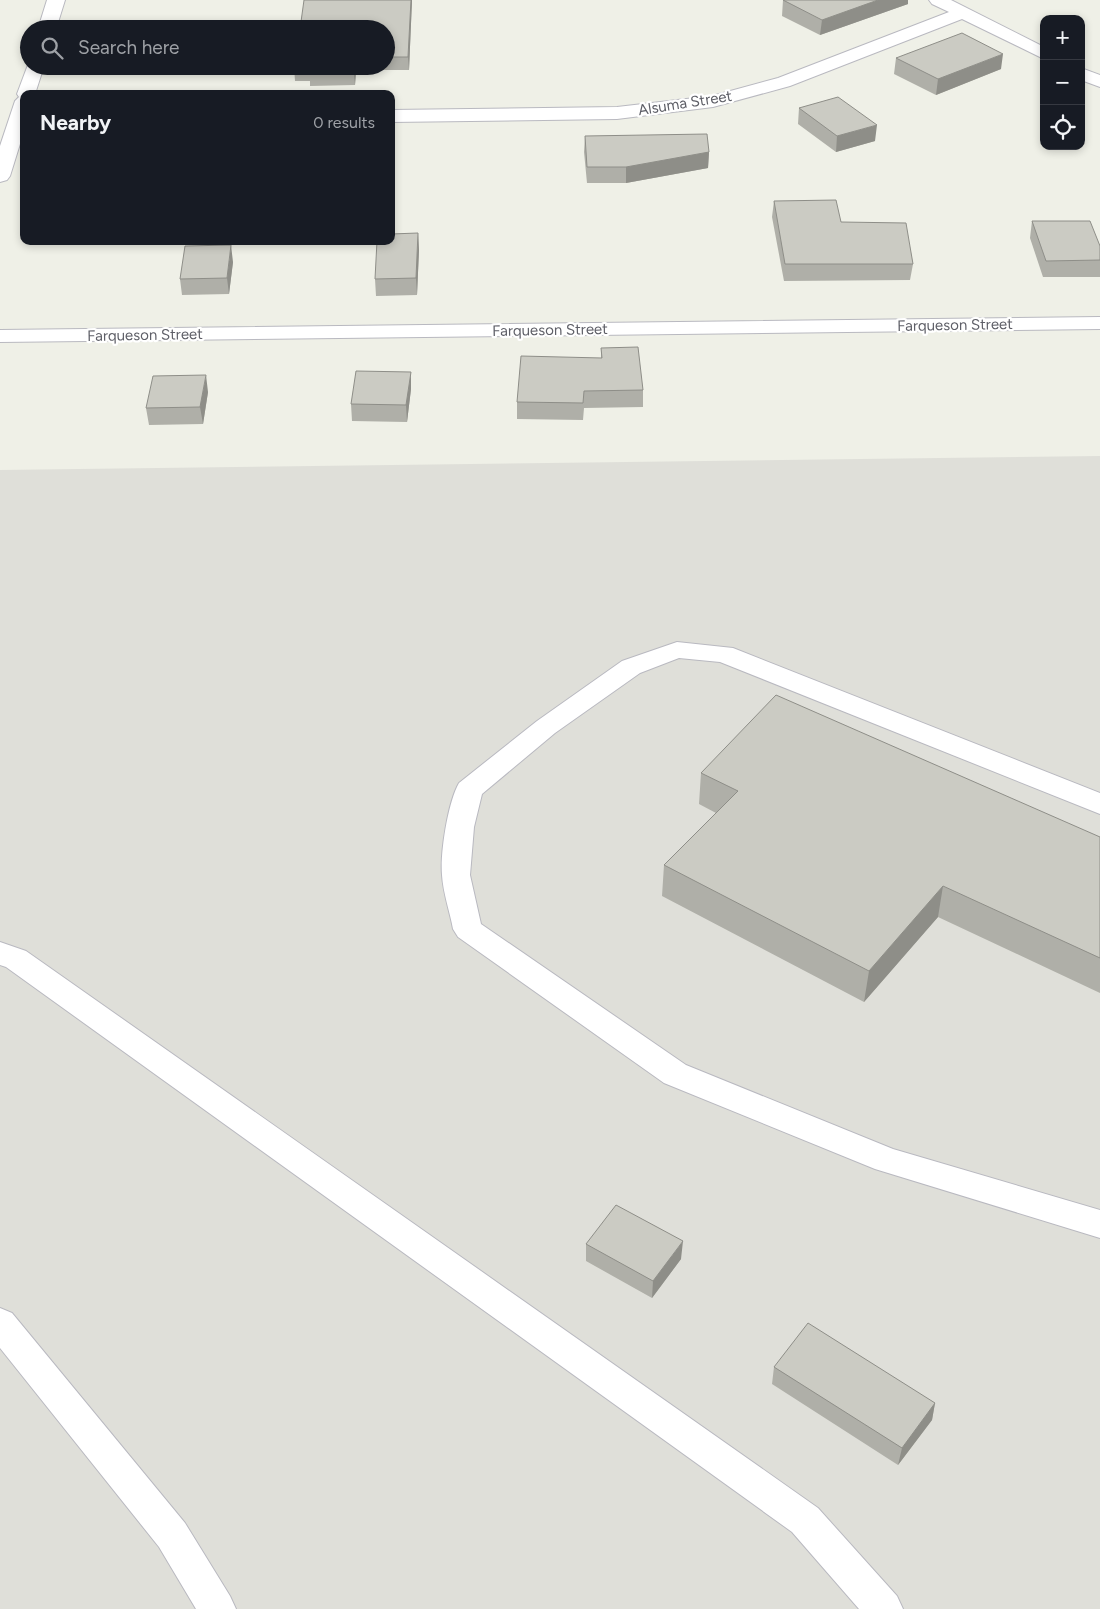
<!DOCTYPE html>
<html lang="en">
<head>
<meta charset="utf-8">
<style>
	body { margin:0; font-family:Figtree,sans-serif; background:#20242c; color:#f1f3f6 }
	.controls { position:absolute; right:15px; top:15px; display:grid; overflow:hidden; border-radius:10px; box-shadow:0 2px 8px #0003 }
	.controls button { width:45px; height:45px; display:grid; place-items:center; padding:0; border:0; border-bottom:1px solid #363941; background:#171b24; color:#f1f3f6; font:25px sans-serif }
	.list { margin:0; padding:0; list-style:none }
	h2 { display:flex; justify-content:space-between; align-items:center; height:65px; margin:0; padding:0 20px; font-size:21px }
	h2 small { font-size:16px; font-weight:400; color:#9ea1a6 }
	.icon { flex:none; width:28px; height:28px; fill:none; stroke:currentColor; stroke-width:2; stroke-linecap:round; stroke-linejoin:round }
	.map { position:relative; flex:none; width:1100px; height:1609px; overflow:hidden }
	.search { position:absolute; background:#171b24; box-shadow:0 2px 8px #0003; left:20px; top:20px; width:375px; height:55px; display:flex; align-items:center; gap:12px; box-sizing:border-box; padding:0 18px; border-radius:28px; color:#9ea1a6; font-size:19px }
	.panel { position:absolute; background:#171b24; box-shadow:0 2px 8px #0003; left:20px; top:90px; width:375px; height:155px; border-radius:10px }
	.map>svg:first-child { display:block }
	.industrial { fill:#dfdfd9 }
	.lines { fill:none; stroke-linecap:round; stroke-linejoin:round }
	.minor-casing { stroke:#b9b9c0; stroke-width:2 }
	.minor { fill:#fff; fill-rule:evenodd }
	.wall { fill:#afafa8 }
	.shaded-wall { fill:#8e8e88 }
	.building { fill:#cbcbc3; stroke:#8e8e88 }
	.labels { text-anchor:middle; stroke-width:4.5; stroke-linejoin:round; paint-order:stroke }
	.far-street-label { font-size:15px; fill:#5e5f67; stroke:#fff }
</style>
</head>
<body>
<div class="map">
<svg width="1100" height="1609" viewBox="0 0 1100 1609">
	<rect width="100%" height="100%" fill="#eff0e7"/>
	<path class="industrial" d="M1100 456V1609H0V470Z"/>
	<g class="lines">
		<g class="minor-casing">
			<path id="minor" d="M47 0H65L56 29H38Z
				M929 0H951L1044 47V59L962 19 790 86 713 107 617 119 391 122V110L617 107 712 96 778 78 949 12 932 4Z
				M29 62V66H44L35 94H24V131L10 176 7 180 0 182V146L15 101 19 97 17 94Z
				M1081 68 1100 75V87L1081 80Z
				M1100 317V329L0 342V330Z
				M677 642 733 648 1100 793V814L720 662 679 658 640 673 555 733 482 794 474 827 470 875 481 924 686 1065 893 1149 1100 1210V1238L875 1169 664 1083 458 937 453 929C450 912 443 893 442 875 440 853 448 802 459 783L537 721 622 661Z
				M0 942 26 951 818 1508 897 1596 903 1609H859L792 1532 6 967 0 965Z
				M0 1308 12 1313 185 1523 230 1596 236 1609H196L159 1547 0 1348Z"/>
		</g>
		<use href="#minor" class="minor"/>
	</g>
	<path class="wall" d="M412 0 409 70H356L355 85 310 86V81H295L294 66H386V29Z
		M783 0 908 4 820 35 782 16Z
		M896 58 1001 69 936 95 894 74Z
		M799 108 875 141 836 152 798 124Z
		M585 136 709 152 708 168 626 183H587L584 152Z
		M774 201 841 222 913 264 910 280 784 281 772 217Z
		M1032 221 1100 246V277H1043L1030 238Z
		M418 233 419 250 417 295 376 296 375 279Z
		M233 262 229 294 182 295 180 279Z
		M601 348 643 390V407L584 408 583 420 517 419V402L601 358Z
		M411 372V389L407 422 352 421 351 404Z
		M208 392 203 424 149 425 146 408Z
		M701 773 1100 837V993L938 917 864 1002 662 896 664 865 716 813 699 804Z
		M586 1244 681 1259 652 1298 586 1261Z
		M774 1367 935 1403 932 1420 898 1465 772 1384Z"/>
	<path class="shaded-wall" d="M411 0H412L409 70 408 57Z
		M878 0H908V4L820 35 822 20Z
		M1003 54 1001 69 936 95 938 79Z
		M354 66H356V70L355 85 354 72Z
		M877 125 875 141 836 152 837 136Z
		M709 152 708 168 626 183V167Z
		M418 233 419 250 417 295 416 278Z
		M231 245 233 262 229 294 227 278Z
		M411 372V389L407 422 406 405Z
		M206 375 208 392 203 424 200 407Z
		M943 886 938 917 864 1002 869 971Z
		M683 1241 681 1259 652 1298 653 1281Z
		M935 1403 932 1420 898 1465 902 1448Z"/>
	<path class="building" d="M304 0H411L408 57H386V29H300Z
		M783 0H878L822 20Z
		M962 33 1003 54 938 79 896 58Z
		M294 66H354V72H309L310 68H294Z
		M838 97 877 125 837 136 799 108Z
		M707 134 709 152 626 167H587L585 136Z
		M836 200 841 222 906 223 913 264H785L774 201Z
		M1032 221H1090L1100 246V260L1046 261Z
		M418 233 416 278 375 279 377 241H391V234Z
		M231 245 227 278 180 279 185 246Z
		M638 347 643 390 584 391 583 403 517 402 521 356 602 358 601 348Z
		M356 371 411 372 406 405 351 404Z
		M206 375 200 407 146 408 153 376Z
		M776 695 1100 837V958L943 886 869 971 664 865 738 791 701 773Z
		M616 1205 683 1241 653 1281 586 1244Z
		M808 1323 935 1403 902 1448 774 1367Z"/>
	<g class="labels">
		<g class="far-street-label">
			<text transform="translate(685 103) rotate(-9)" y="5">Alsuma Street</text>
			<text transform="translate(955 325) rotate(-1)" y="5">Farqueson Street</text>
			<text transform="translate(550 330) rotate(-1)" y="5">Farqueson Street</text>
			<text transform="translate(145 335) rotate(-1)" y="5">Farqueson Street</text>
		</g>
	</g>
</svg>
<div class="controls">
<button>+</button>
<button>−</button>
<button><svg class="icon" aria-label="locate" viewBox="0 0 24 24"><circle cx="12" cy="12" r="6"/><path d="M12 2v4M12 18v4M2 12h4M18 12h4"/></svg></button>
</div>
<div class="search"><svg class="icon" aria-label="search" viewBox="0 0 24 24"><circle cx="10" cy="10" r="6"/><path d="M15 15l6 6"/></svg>Search here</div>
<section class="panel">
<h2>Nearby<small>0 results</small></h2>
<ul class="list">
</ul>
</section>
</div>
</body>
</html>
